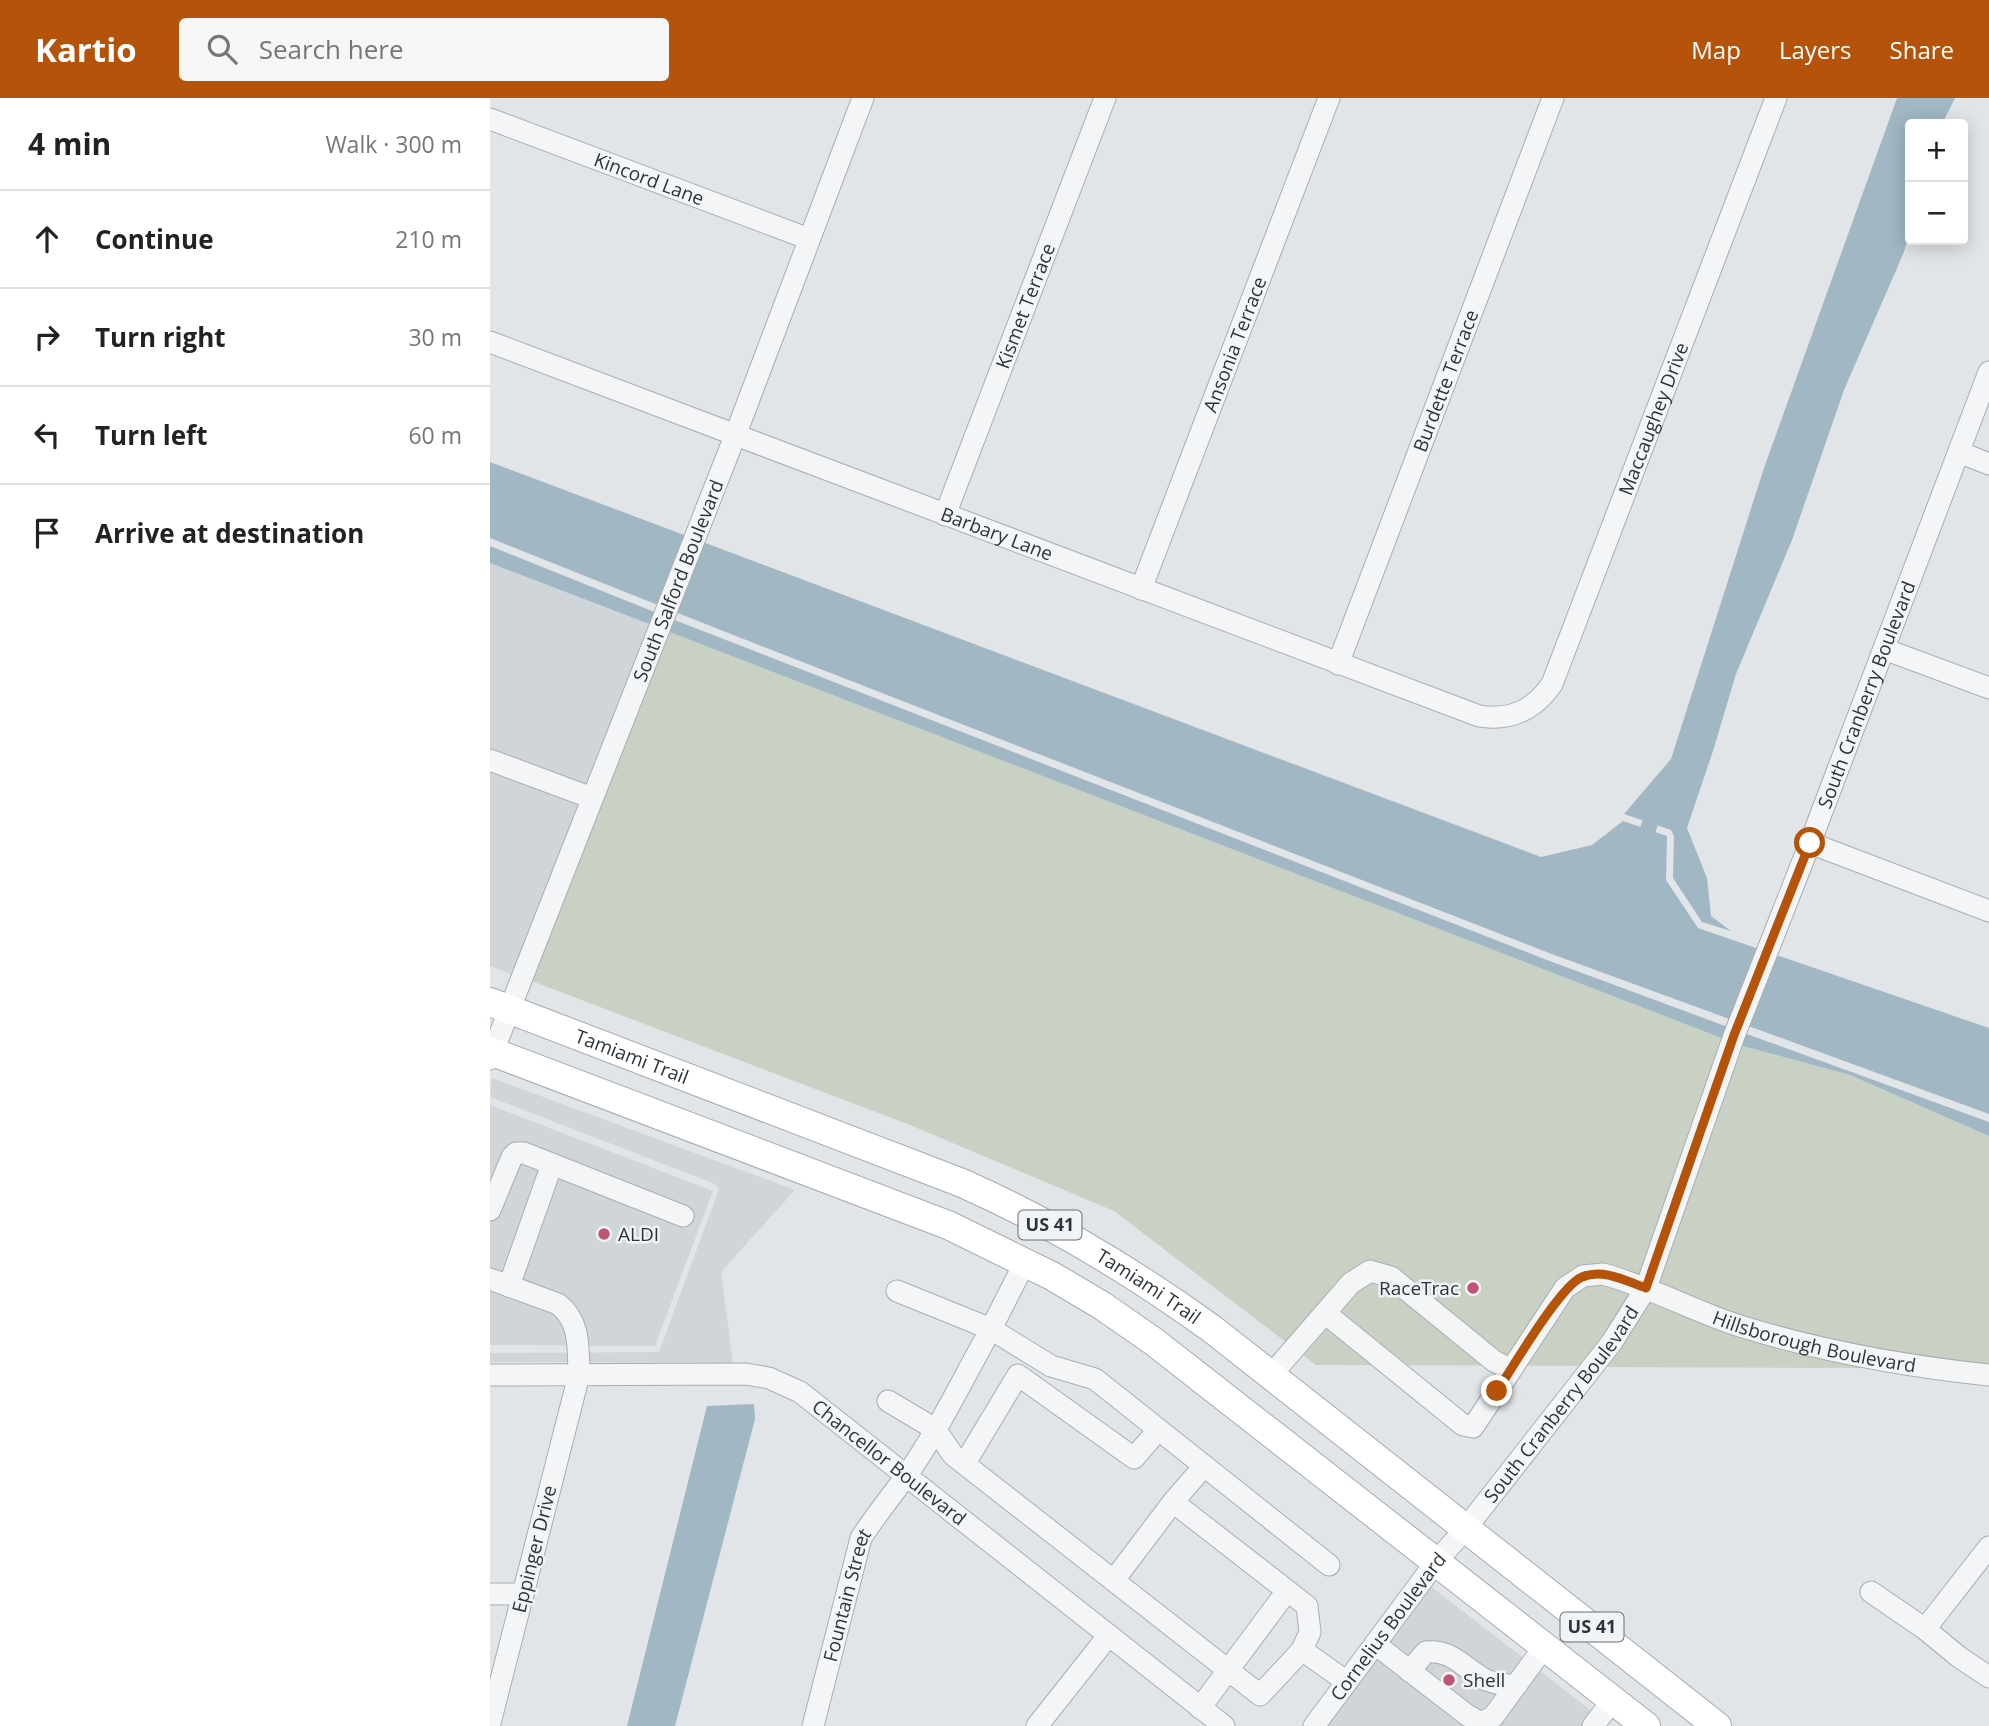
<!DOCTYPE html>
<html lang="en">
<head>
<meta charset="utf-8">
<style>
	body { margin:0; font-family:"Open Sans",sans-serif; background:#f6f6f6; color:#222 }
	.controls { position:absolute; right:21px; top:21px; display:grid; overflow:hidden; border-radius:7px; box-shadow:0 4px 18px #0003 }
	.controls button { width:63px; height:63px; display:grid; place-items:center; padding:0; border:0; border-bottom:2px solid #e0e0e0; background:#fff; color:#222; font:35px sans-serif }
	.stop { position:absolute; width:21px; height:21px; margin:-16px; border:5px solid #b45309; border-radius:50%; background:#fff }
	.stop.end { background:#b45309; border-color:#fff; box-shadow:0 2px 7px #0008 }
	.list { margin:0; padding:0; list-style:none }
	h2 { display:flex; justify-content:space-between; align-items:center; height:91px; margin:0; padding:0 28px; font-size:30px }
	h2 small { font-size:23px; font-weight:400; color:#767676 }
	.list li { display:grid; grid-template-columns:46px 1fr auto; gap:21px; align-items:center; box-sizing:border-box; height:98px; padding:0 28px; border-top:2px solid #e0e0e0 }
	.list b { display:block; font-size:26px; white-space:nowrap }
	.list em { font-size:23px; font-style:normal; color:#767676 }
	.icon { flex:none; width:38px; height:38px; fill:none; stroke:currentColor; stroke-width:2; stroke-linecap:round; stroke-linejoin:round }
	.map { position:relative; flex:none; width:1499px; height:1628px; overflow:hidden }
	header { display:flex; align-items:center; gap:42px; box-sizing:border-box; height:98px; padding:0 35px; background:#b45309; color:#fff }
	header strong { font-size:33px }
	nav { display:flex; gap:38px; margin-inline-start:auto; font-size:24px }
	.search { width:490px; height:63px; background:#f6f6f6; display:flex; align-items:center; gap:18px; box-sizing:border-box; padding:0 24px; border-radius:7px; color:#767676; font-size:26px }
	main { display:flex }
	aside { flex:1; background:#fff }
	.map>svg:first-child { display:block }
	.built { fill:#d0d5da }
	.green { fill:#c9d1c4 }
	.water { fill:#a1b7c4 }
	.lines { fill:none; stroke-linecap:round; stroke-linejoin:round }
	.canal { stroke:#a1b7c4; stroke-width:16 }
	.minor-casing { stroke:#a8adb2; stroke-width:23 }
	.major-casing { stroke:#a2abb3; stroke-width:30 }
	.minor { stroke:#f4f5f7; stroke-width:21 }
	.major { stroke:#fff; stroke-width:28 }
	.route { stroke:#b45309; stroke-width:9 }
	.poi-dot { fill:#bf5575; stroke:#f1f4f6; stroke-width:2.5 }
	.labels { text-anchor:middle; stroke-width:5; stroke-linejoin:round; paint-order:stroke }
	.shield { fill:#f1f4f6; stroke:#676e75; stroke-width:2 }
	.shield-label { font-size:18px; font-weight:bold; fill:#2c353e }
	.street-label { font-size:19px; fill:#2c353e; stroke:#f1f4f6 }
	.poi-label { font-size:19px; fill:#2c353e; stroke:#f1f4f6; text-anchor:start }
</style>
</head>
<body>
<header>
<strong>Kartio</strong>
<div class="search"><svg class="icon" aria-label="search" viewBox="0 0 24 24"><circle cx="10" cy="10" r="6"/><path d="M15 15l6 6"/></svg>Search here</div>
<nav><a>Map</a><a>Layers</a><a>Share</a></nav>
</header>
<main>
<aside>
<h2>4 min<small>Walk · 300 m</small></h2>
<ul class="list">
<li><svg class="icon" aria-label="ahead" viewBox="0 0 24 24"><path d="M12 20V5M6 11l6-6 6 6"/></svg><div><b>Continue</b></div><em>210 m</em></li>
<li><svg class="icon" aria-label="right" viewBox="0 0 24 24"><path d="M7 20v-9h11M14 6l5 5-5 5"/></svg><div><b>Turn right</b></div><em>30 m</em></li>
<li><svg class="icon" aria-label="left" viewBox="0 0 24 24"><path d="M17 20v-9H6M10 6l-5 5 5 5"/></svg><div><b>Turn left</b></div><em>60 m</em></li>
<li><svg class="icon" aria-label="arrive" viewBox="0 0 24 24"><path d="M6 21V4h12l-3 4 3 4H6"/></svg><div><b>Arrive at destination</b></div></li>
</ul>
</aside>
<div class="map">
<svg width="1499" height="1628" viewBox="0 0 1499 1628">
	<rect width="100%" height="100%" fill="#e2e5e8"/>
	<path class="built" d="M0 465 162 527 24 877 0 868Z
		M2 980 305 1092 231 1174 243 1265 0 1264V1255L169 1254 229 1091 225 1086 0 999Z
		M0 1007 223 1093 165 1248 0 1247Z
		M939 1487 1103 1614 1092 1628H835Z"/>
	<path class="green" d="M177 533 1234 941 1149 1186 1093 1268 826 1267 624 1113 420 1027 39 882Z
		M1249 947 1360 977 1499 1038V1269C1436 1261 1374 1253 1313 1237 1263 1224 1215 1204 1166 1185Z
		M1159 1201 1378 1270 1114 1269Z"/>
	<path class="water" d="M1407 0H1465L1452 26H1420V132L1414 154 1354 292 1302 442 1246 576 1223 653 1197 730 1217 780 1221 818 1241 833 1212 824 1183 780 1184 738 1181 732 1134 716 1181 661 1274 370Z
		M0 364 1051 759 1102 747 1133 723 1177 738 1176 782 1208 830 1499 930V1016L1059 855 228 531 0 440Z
		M0 448 167 515 162 527 0 465Z
		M182 521 1057 862 1238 929 1234 941 177 533Z
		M1254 935 1499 1024V1038L1360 977 1249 947Z
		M264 1306 265 1321 185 1628H137L217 1308Z"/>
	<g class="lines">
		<path class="canal" d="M1158 731 1168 704"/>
		<g class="minor-casing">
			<g id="minor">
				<path id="s1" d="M0 21 319 141"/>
				<path id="s2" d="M0 244 989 618C1021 623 1044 612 1062 586L1286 0"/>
				<path d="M1469 354 1499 366"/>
				<path id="s3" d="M455 417 615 0"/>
				<path id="s4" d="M651 491 839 0"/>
				<path d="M1394 551 1499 590"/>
				<path id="s5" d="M848 566 1063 0"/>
				<path d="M0 662 102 700"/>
				<path d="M1320 745 1499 813"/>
				<path id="s6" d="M0 961 245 338 373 0"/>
				<path d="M0 1112 22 1059 26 1055H34L193 1118"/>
				<path d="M535 1164 501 1231 561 1268 605 1281 839 1467"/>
				<path d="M0 1181 68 1206C91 1224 88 1250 89 1277L0 1625"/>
				<path d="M19 1188 62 1066"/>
				<path d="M835 1215 973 1327 983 1329 1021 1272"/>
				<path id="s7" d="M0 1277 256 1276 279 1280 310 1294 734 1628"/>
				<path id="s8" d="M781 1277 861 1185 880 1173 901 1179 1004 1263 1021 1272 1075 1190 1093 1178 1113 1176C1161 1189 1205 1214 1253 1229 1335 1254 1414 1268 1499 1277"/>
				<path d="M398 1303 445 1331 463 1357 770 1597 812 1552"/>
				<path d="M475 1365 528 1277 644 1360 668 1332"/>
				<path d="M714 1368 683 1404 817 1508 820 1534 812 1552 857 1584"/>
				<path d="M1499 1449 1435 1531 1469 1559 1499 1579"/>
				<path d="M624 1482 683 1404"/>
				<path d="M1381 1494 1435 1531"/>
				<path d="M0 1496H33"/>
				<path d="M885 1546 977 1617 991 1625 1003 1619 1054 1549"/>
				<path d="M919 1573 936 1554C961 1551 973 1569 994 1581 1003 1586 1015 1586 1026 1588"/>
				<path d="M710 1610 797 1493"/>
				<path id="s9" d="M323 1628 371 1440C385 1418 401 1399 416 1378 449 1332 473 1280 501 1231L407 1193"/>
				<path d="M547 1628 619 1537"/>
				<path id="s10" d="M824 1628 946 1464 976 1430 1122 1244 1156 1190 1244 938 1320 745 1499 274"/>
				<path d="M1103 1628 1123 1602"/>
			</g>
		</g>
		<g class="major-casing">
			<g id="major">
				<path id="s11" d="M0 904 472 1085C562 1125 642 1173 722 1231L1227 1628"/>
				<path d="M0 953 458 1127 562 1178 611 1207 663 1243 1156 1628"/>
			</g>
		</g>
		<use href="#minor" class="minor"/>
		<use href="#major" class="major"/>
	</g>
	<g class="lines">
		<path class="route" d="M1007 1293C1023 1269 1070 1188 1092 1179 1113 1170 1136 1183 1156 1190L1244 937 1320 745"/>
	</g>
	<g class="poi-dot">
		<circle cx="114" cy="1136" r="7"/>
		<circle cx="983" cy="1190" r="7"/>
		<circle cx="959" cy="1582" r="7"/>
	</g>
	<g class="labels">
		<g class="shield">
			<rect x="528.5" y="1112.5" width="63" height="29" rx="5"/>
			<rect x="1070.5" y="1514.5" width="63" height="29" rx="5"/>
		</g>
		<g class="shield-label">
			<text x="560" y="1133">US 41</text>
			<text x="1102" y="1535">US 41</text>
		</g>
		<g class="street-label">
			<text dy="7" stroke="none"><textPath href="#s1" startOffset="170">Kincord Lane</textPath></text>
			<text dy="7" stroke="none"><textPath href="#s3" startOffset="224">Kismet Terrace</textPath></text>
			<text dy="7" stroke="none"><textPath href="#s4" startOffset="262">Ansonia Terrace</textPath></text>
			<text dy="7" stroke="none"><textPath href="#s5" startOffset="303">Burdette Terrace</textPath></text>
			<text dy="7" stroke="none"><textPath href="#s2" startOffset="1426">Maccaughey Drive</textPath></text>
			<text dy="7" stroke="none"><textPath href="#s2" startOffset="542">Barbary Lane</textPath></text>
			<text dy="7" stroke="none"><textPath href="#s6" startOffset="514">South Salford Boulevard</textPath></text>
			<text dy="7" stroke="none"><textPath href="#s10" startOffset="1183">South Cranberry Boulevard</textPath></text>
			<text dy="7" stroke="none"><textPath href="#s11" startOffset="152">Tamiami Trail</textPath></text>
			<text dy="7" stroke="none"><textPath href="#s11" startOffset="719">Tamiami Trail</textPath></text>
			<text dy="7" stroke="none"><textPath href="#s8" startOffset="681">Hillsborough Boulevard</textPath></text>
			<text dy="7" stroke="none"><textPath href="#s10" startOffset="406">South Cranberry Boulevard</textPath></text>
			<text dy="7" stroke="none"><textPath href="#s7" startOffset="427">Chancellor Boulevard</textPath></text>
			<text transform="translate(44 1451) rotate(-76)" y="7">Eppinger Drive</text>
			<text dy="7" stroke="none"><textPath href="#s9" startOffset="135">Fountain Street</textPath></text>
			<text dy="7" stroke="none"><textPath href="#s10" startOffset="124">Cornelius Boulevard</textPath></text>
		</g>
		<g class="poi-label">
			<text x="128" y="1143">ALDI</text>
			<text x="969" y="1197" text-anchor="end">RaceTrac</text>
			<text x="973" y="1589">Shell</text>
		</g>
	</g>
</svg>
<div class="controls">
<button>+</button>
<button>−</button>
</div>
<div class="stop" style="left:1320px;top:745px"></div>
<div class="stop end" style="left:1007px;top:1293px"></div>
</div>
</main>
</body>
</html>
